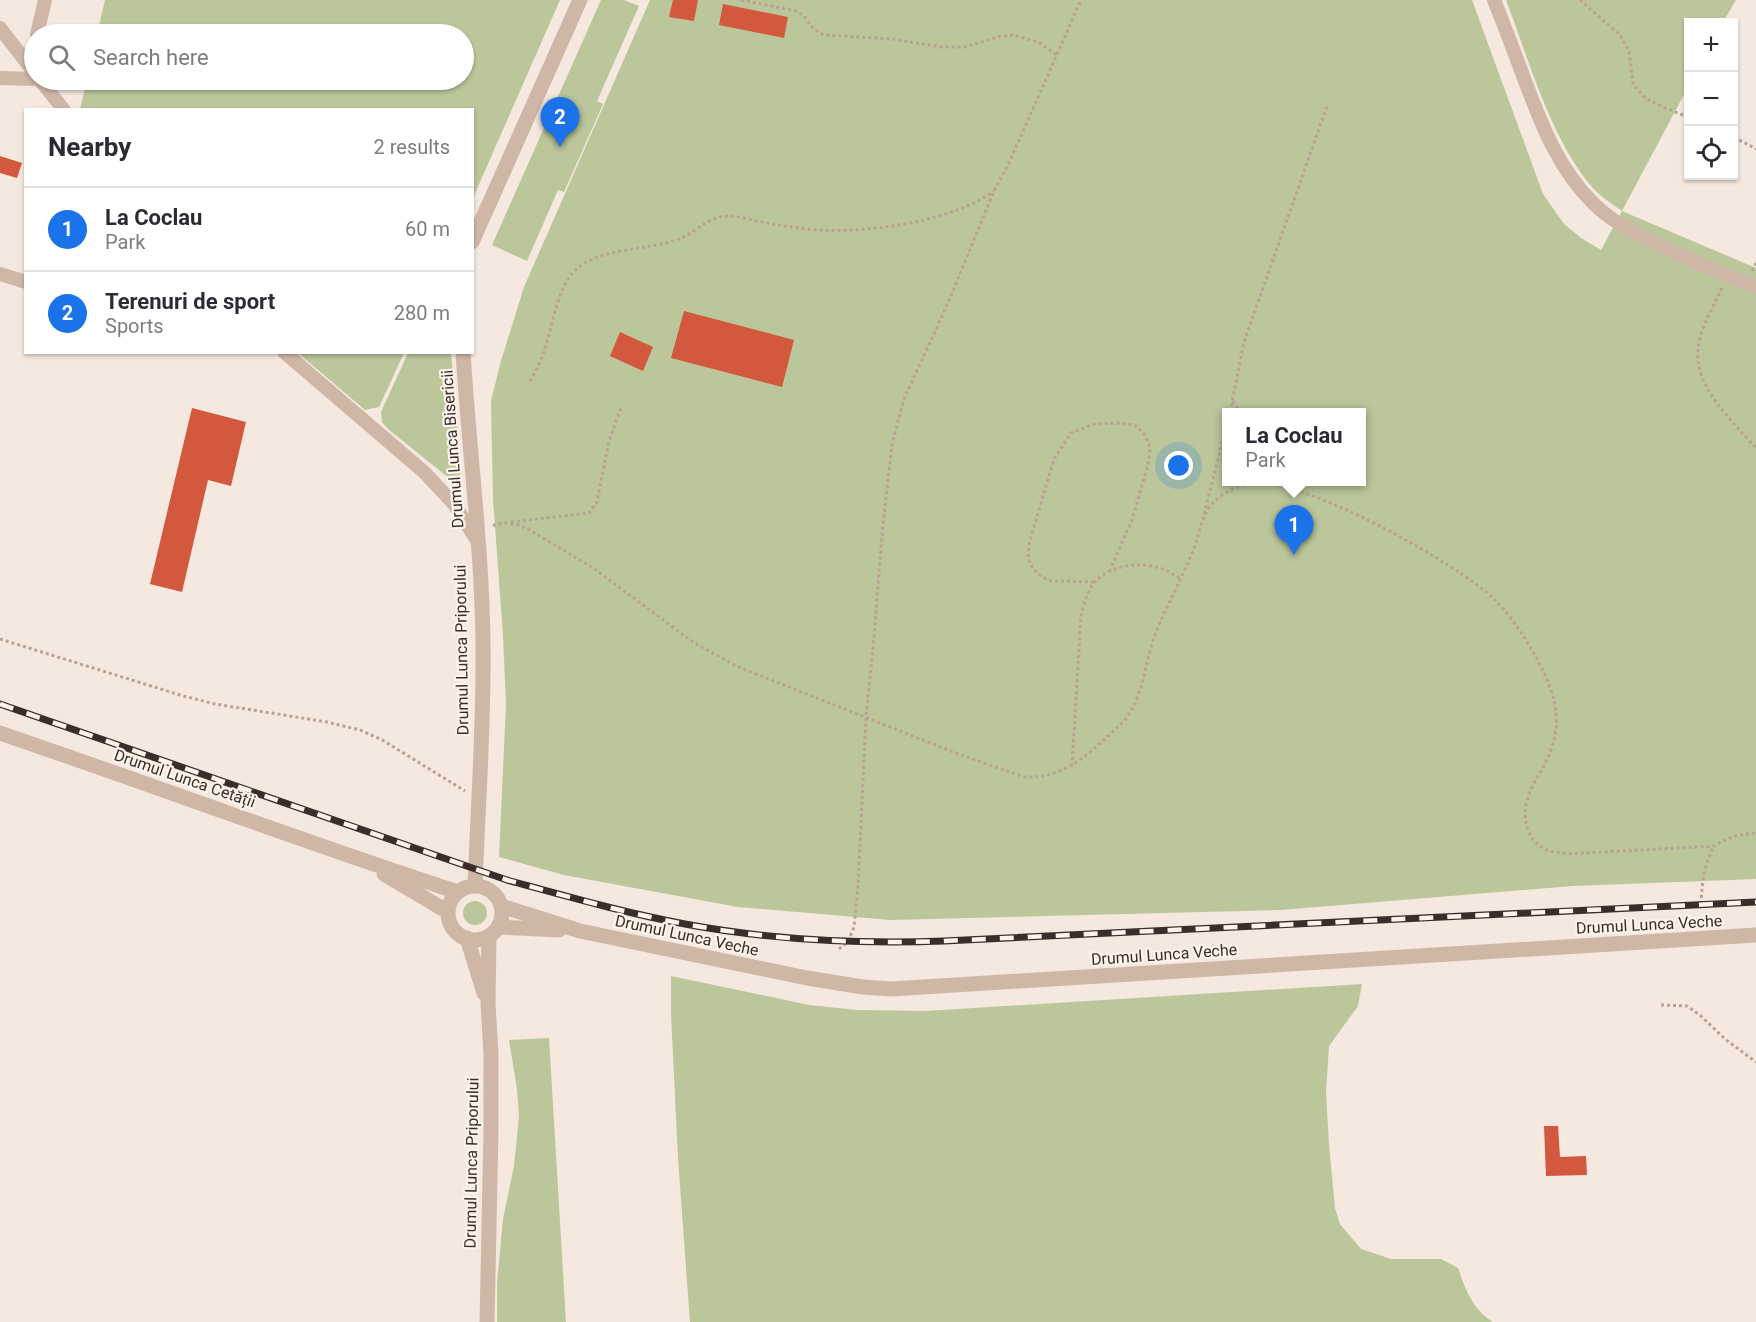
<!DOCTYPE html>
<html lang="en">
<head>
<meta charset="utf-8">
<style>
	body { margin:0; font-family:Roboto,sans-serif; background:#f2f2f3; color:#2b2b33 }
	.controls { position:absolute; right:18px; top:18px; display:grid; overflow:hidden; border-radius:0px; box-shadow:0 2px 4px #0004 }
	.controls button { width:54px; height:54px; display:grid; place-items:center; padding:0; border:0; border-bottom:2px solid #e1e1e2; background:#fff; color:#2b2b33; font:30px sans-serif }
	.you { position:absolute; left:1179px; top:466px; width:21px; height:21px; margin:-15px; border:4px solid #fff; border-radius:50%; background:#1a73e8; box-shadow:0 0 0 9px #1a73e833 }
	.badge { display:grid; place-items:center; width:39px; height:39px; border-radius:50%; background:#1a73e8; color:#fff; font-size:20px; font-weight:700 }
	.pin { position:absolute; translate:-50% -50px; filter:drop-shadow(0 2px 3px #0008) }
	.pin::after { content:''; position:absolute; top:32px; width:21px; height:18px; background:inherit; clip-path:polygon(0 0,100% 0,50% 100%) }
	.popup { position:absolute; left:1222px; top:408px; width:144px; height:78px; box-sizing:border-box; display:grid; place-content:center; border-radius:0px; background:#fff; filter:drop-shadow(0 2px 4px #0005); font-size:20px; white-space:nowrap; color:#7c7c81 }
	.popup b { font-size:22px; color:#2b2b33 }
	.popup::after { content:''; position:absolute; left:50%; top:100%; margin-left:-12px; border:12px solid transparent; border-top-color:#fff }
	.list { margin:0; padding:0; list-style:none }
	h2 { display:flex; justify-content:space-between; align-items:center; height:78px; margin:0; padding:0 24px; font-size:26px }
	h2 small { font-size:20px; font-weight:400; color:#7c7c81 }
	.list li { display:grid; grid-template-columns:39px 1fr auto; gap:18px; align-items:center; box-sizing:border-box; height:84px; padding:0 24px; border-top:2px solid #e1e1e2 }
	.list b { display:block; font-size:22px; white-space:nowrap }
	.list p { margin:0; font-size:20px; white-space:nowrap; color:#7c7c81 }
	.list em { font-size:20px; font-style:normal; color:#7c7c81 }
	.icon { flex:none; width:33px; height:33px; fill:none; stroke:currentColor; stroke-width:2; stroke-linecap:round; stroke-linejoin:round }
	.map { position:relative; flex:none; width:1756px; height:1322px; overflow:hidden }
	.search { position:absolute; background:#fff; box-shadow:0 2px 4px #0004; left:24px; top:24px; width:450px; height:66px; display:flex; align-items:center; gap:15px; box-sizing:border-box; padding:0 21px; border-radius:33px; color:#7c7c81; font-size:22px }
	.panel { position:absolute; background:#fff; box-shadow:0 2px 4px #0004; left:24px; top:108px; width:450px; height:246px; border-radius:0px }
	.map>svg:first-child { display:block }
	.green { fill:#bbc69b; fill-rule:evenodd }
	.building { fill:#d2583e }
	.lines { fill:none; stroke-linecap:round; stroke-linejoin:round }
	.path { stroke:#bba192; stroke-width:3; stroke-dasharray:3 3; stroke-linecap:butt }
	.minor { stroke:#cfb7a8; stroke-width:14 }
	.tertiary { stroke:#cfb7a8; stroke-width:15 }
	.rail-casing { stroke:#3b2d29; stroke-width:7 }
	.rail { stroke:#fcf3eb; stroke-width:4.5; stroke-dasharray:14; stroke-linecap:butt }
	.labels { text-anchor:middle; stroke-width:4.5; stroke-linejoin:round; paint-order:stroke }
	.street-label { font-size:16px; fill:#3b2d29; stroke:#fcf3eb }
</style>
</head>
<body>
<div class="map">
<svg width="1756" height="1322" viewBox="0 0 1756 1322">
	<rect width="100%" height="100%" fill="#f5e8de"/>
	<path class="green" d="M105 0H560L473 198 472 110 80 109 87 80H464V34H97Z
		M601 0H624L639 6 597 101 603 104 564 192 558 190 527 261 492 245Z
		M650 0H1472L1543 194 1564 224 1581 238 1601 250 1622 211C1612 204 1601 197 1593 188 1551 140 1529 60 1506 0H1736L1723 22H1688V87L1622 211 1756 268V879L1573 886 1281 910 891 920 738 907 564 875 499 857 506 704 503 635 493 499 491 401 501 361 524 287ZM1226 412H1362V482H1226Z
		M298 353 404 352V353L379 407 365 410Z
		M408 353H451L461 473 458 478 450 479 388 429 382 422 381 412Z
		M463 913a12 12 0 1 1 24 0a12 12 0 1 1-24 0Z
		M671 976 809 1005 857 1010 926 1011 1362 984 1358 1006 1329 1046 1326 1092 1329 1145 1335 1208 1340 1224 1361 1249 1391 1259H1441L1458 1268C1465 1289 1473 1310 1493 1322H690L678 1158 671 1014Z
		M549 1038 566 1322H497V1284L503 1219 514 1166 519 1116 517 1089 509 1040Z"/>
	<path class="building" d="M673 0H698L694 21 669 17Z
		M723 4 788 17 784 38 719 25Z
		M0 156 22 163 17 178 0 173Z
		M684 311 794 340 782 387 671 358Z
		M620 332 653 347 643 371 610 356Z
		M192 408 246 422 231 486 208 480 182 592 150 584Z
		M1544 1126H1558L1560 1157 1586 1156 1587 1175 1546 1176Z"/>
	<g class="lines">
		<path class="path" d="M741 0 796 11 803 15 813 28 824 35 892 39 941 47H965L998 37 1013 35 1038 42 1057 55
			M1580 0 1620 35 1629 51 1633 84 1645 98 1665 108 1688 117
			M1734 137 1756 149
			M1752 271 1756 263
			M1722 288C1713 307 1700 328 1698 350 1694 387 1733 422 1756 448
			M530 381C535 372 541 362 544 352 552 328 555 297 571 275 593 246 649 252 681 238 698 231 710 215 729 216 738 216 748 219 756 221 773 224 789 227 806 229 859 235 950 223 994 191
			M1233 401 1240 412
			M1230 412 1244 342 1327 106
			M1293 482 1301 491
			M1204 514 1226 428
			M511 522 589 513 597 502 609 441 621 408
			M493 526 496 524 507 523 518 525 530 530 593 568 693 642 736 666 953 752 1024 777C1068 779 1095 748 1125 720 1144 695 1144 664 1155 635 1166 605 1183 578 1194 548 1200 531 1202 512 1216 500 1227 490 1243 484 1257 483 1307 480 1459 564 1495 600 1517 621 1547 671 1554 700 1558 717 1557 734 1551 749 1546 765 1535 779 1529 794 1521 816 1525 842 1549 851 1555 852 1561 853 1567 854L1714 846C1728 837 1740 834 1756 833
			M1094 582 1052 581 1042 577 1034 570 1028 559 1029 544 1054 459 1071 433 1094 424 1120 423 1135 425 1145 435 1150 448 1148 465 1132 520 1110 570
			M0 639 180 695 215 704 327 722 360 730 384 741 465 791
			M1072 766 1081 616C1084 604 1087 591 1095 582 1109 566 1136 562 1156 567 1165 569 1173 574 1181 579
			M1701 904C1702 882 1704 866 1714 846
			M839 949 848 942 854 927 858 887 866 717 873 648 883 524 892 445 898 421 904 399 948 303 994 191 1009 163 1081 0
			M1661 1005 1687 1006 1701 1016 1725 1039 1756 1062"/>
		<path class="minor" d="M1494 0C1505 27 1515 54 1525 81 1542 126 1559 170 1594 204 1611 221 1634 233 1655 243 1688 259 1722 274 1756 287
			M0 28 34 72
			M37 34 45 0
			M30 66 34 47
			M0 78 34 79
			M40 80 64 110
			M0 274 26 282
			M284 352 424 472 454 504 478 542"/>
		<path class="tertiary" d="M472 242 580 0
			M463 352C469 450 482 547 483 644 484 725 478 805 475 886
			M0 733C153 785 304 842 458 892
			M384 874 448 912
			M448 913a27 27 0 1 1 54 0a27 27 0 1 1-54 0Z
			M501 906 580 931 807 978 863 987 891 989 1756 935
			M499 927 559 930
			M467 938 484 993
			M487 1322 491 1129V1055L488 1004 489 936"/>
		<g class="rail-casing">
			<path id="rail" d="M0 704 507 880C566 896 625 913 685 924 771 940 857 944 944 941L1756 902"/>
		</g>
		<use href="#rail" class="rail"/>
	</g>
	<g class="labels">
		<g class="street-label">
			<text transform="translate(452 449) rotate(-94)" y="6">Drumul Lunca Bisericii</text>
			<text transform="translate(461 650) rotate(-91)" y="6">Drumul Lunca Priporului</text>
			<text transform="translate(185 778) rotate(19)" y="6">Drumul Lunca Cetății</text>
			<text transform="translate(1649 924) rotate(-3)" y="6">Drumul Lunca Veche</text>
			<text transform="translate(687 935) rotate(12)" y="6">Drumul Lunca Veche</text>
			<text transform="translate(1164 954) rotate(-4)" y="6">Drumul Lunca Veche</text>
			<text transform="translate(471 1163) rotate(-89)" y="6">Drumul Lunca Priporului</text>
		</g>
	</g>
</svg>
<div class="controls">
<button>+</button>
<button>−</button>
<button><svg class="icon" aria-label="locate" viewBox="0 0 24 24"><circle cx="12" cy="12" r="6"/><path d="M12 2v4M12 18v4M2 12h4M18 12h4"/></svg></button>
</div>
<div class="you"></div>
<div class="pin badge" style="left:1294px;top:555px">1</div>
<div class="popup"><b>La Coclau</b>Park</div>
<div class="pin badge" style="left:560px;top:147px">2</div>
<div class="search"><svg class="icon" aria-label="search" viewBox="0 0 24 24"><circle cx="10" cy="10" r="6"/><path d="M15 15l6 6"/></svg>Search here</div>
<section class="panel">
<h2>Nearby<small>2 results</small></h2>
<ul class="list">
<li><span class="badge">1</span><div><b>La Coclau</b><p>Park</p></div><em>60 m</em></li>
<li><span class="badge">2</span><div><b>Terenuri de sport</b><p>Sports</p></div><em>280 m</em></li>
</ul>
</section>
</div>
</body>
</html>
